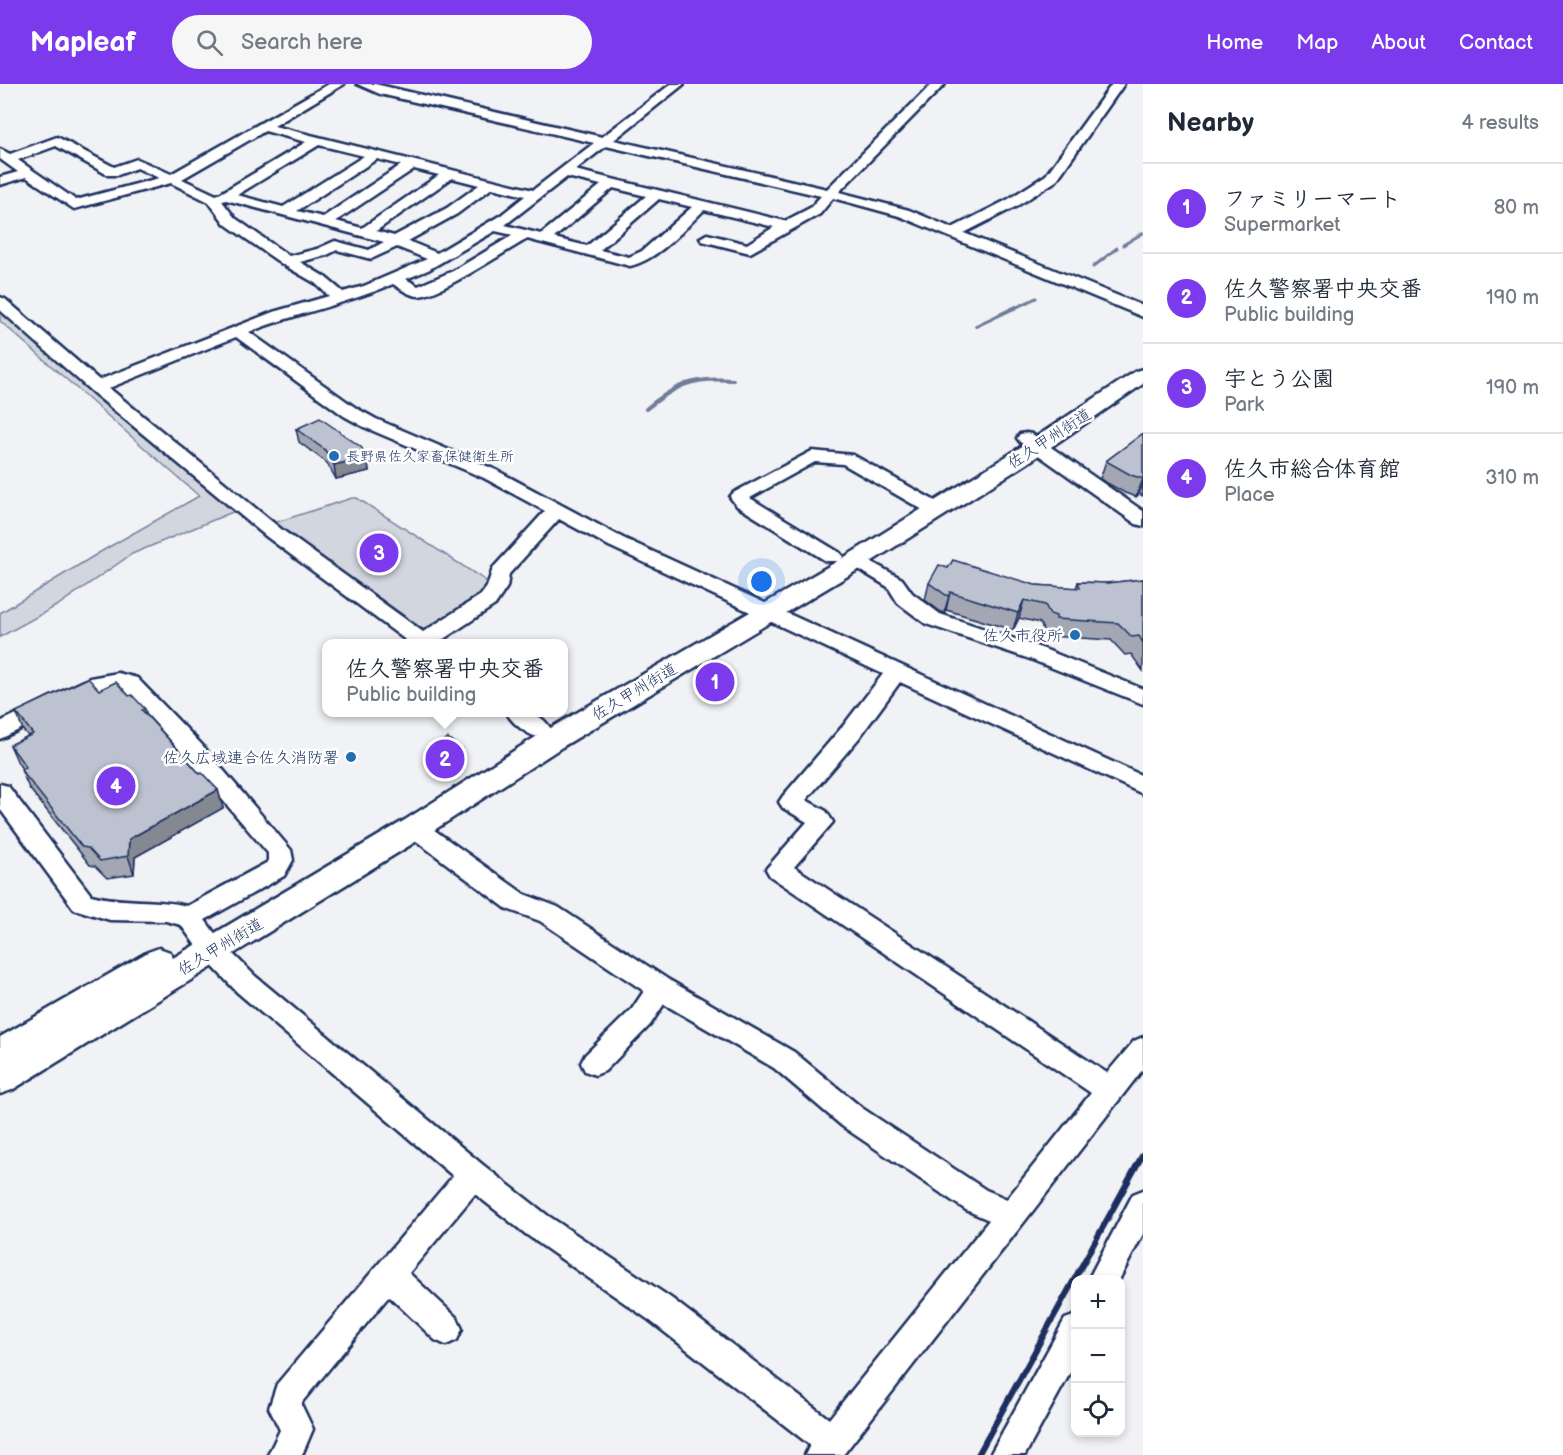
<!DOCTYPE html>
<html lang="en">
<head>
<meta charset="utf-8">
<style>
	body { margin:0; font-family:"Balsamiq Sans","Klee One",sans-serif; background:#f6f6f7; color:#1f2937 }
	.controls { position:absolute; right:18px; bottom:18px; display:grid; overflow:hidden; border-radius:12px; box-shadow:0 3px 9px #0003 }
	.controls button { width:54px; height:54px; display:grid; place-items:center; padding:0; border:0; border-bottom:2px solid #e0e1e3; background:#fff; color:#1f2937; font:30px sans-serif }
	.you { position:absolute; left:762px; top:498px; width:21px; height:21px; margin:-15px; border:4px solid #fff; border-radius:50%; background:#1a73e8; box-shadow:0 0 0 9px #1a73e833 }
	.badge { display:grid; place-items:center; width:39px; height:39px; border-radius:50%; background:#7c3aed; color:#fff; font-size:20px; font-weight:700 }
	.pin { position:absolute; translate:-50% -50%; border:3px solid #fff; box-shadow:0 2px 6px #0006 }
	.popup { position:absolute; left:322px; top:555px; width:246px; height:78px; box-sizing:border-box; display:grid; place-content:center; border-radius:12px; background:#fff; filter:drop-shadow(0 2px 4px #0005); font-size:20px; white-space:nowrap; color:#747a83 }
	.popup b { font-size:22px; color:#1f2937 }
	.popup::after { content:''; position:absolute; left:50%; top:100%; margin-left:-12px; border:12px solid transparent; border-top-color:#fff }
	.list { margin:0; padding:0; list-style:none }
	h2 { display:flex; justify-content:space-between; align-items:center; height:78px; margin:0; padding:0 24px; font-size:26px }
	h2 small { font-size:20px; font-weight:400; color:#747a83 }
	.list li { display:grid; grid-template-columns:39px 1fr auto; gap:18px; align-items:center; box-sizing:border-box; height:90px; padding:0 24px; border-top:2px solid #e0e1e3 }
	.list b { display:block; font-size:22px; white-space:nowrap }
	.list p { margin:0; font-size:20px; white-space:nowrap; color:#747a83 }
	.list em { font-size:20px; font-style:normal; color:#747a83 }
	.icon { flex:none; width:33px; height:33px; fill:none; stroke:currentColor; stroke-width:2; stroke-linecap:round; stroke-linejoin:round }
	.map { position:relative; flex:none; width:1143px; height:1371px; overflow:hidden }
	header { display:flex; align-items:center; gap:36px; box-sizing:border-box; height:84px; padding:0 30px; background:#7c3aed; color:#fff }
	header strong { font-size:28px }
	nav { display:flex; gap:33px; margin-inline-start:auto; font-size:21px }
	.search { width:420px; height:54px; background:#f6f6f7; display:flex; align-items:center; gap:15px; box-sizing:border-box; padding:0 21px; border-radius:33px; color:#747a83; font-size:22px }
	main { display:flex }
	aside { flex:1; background:#fff }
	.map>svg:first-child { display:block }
	.green { fill:#d2d6df; stroke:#76829e; stroke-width:1.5 }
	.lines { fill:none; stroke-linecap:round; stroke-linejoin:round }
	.stream-far1 { stroke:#707c9a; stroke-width:3 }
	.stream { stroke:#707c9a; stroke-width:4 }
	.minor-casing { stroke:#1b2f5e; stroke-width:5 }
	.major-casing { stroke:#1b2f5e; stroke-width:5 }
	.minor { fill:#fff; fill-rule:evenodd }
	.major { fill:#fff; fill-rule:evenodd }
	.rail { stroke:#1b2f5e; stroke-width:6 }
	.wall { fill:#a2a7b3; stroke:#1b2f5e; stroke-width:1.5 }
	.shaded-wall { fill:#848892; stroke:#1b2f5e; stroke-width:1.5 }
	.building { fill:#bcc2d0; stroke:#1b2f5e; stroke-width:1.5 }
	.poi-dot { fill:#1f6fb2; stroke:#fff; stroke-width:2 }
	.labels { text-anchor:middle; stroke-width:5; stroke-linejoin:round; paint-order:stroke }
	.far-poi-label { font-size:14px; fill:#1b2f5e; stroke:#fff; text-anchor:start }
	.street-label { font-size:16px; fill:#1b2f5e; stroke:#fff }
	.poi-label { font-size:16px; fill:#1b2f5e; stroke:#fff; text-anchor:end }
</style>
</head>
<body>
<header>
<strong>Mapleaf</strong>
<div class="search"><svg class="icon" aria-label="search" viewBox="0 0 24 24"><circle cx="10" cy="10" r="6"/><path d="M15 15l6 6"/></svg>Search here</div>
<nav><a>Home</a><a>Map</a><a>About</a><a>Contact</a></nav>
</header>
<main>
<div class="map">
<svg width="1143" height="1371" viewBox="0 0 1143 1371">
	<rect width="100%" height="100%" fill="#f1f2f5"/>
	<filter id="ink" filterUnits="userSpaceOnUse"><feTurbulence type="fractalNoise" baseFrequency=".0167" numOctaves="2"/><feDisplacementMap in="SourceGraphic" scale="12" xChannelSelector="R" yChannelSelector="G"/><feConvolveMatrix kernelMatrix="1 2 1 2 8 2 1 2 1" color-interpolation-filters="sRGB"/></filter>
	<g filter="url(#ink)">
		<path class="green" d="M0 223 235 427 132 470 58 521 0 553V529L102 467 199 412 0 237Z
			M352 414H357L488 498 483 513 431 546 423 545 274 439Z"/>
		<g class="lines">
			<path class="stream-far1" d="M1123 161 1143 149
				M1093 183 1117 164
				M1013 225 1036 214"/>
			<path class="stream" d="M976 242 1016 223
				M646 325C677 300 693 293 733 296"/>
			<g class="minor-casing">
				<path id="minor" d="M329 0H344L274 42 533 106 594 59 380 10 357 0H375L602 53 671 0H684L614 56 827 105 932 0H945L839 108 909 126 952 144 1007 116 1046 91 1112 0H1124L1056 97 1017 122 964 149 1143 222V233L899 132 833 114 820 130 750 169 702 157 700 154 707 150 747 160 774 143 704 126C683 146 659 175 630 182L527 155C506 167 440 211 419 212 410 212 401 205 393 200 347 220 297 229 249 248L356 324 376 335 496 386 623 454 1143 692V710L900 598 859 654 806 716 826 727 833 738 794 783 1107 989 1134 957 1143 953V985L843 1371H805L810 1361 649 1236 527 1151 475 1110 409 1189 457 1234 462 1245 457 1256 446 1261 435 1256 389 1212 302 1318V1322L313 1345 302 1371H268L280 1346 269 1324 277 1300 453 1092 237 908 204 873 181 841 166 837 110 836 74 825 0 725V700L8 702 91 811C123 820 155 814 187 822L268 778V769L186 673 123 604 102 606 0 655V638L90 594 118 589 137 594 202 661 291 766 293 776 284 792 205 836 222 859 255 892 483 1081 547 1131 671 1214 829 1335 989 1136 966 1126 842 1042 774 984 664 920 650 941 605 987 595 991 585 987 581 979 585 971 632 925 644 907 540 837 507 825 407 750 403 744 407 738 415 735 423 738 524 810 558 823 669 896 794 968 862 1024 986 1106 1007 1115 1091 1009 770 792 766 785 807 738 783 724 779 718 783 712 843 642 883 590 609 462 559 435 509 490 507 503 495 521 436 560H411L267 453 91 307 0 226V213L5 215 99 296 273 228 329 212 315 199 282 180 225 140 209 118 171 99 74 125 26 93 0 101V93L18 88 0 75V65L10 70 57 53 114 83 137 75 171 90ZM265 47 306 58 221 109 216 111 182 95ZM319 61 364 72 283 123 237 111ZM56 62 108 91H118L137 84 159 94 76 116 18 76ZM606 62 821 112 810 124 785 137 575 86ZM377 75 401 81 323 133 297 127ZM414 85 439 91 362 144 336 137ZM567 93 601 101 541 150 505 141ZM452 94 479 101 447 124 394 152 376 147ZM492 104 525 112 501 131 437 169 408 157 457 130ZM613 104 646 112 587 162 554 154ZM659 115 692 123 642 167 629 173 600 166ZM226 116 384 158 369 166 335 157 317 165 289 172 235 134 222 117ZM495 147 513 151 453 187 418 202 406 195 428 186ZM397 163 427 175 364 202 343 208 325 193 300 178 327 171 337 166 371 175ZM236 253 344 332 364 343 484 394 545 427 493 484 487 503 481 511 423 548 281 445 109 304Z
					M1026 349 1032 350 1143 427V442L1136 440 1020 358 1017 354 1020 350Z
					M812 367 853 371 944 422 946 426 944 430H930L843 380 815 378 750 414 840 469 843 473 840 477H826L737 422 730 413 733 409Z
					M857 470 902 495 912 509 940 530 1044 565 1143 605V620L1030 575 926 540 898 519 888 503 850 480 847 476 850 472Z
					M506 628C526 628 541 627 552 647L549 653C534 657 514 642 506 628Z
					M1143 1106V1150L1119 1196H1088L1133 1110Z
					M1076 1231V1278L1025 1371H990L1065 1235Z"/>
			</g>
			<g class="major-casing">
				<path id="major" d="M1143 285V300L1026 380 866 481 562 663 425 752 12 1006 0 1010V953L148 868 159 864 170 868 173 874 405 736 542 649 848 471 1010 370 1136 287Z"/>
			</g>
			<use href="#minor" class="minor"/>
			<use href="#major" class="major"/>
			<path class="rail" d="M978 1371 1143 1070"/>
		</g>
		<path class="wall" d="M296 345 367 373 369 387 336 395 327 379 299 358Z
			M1143 350V412L1139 410 1136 413 1125 409 1100 395 1106 377Z
			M948 484 1035 501 1076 504 1078 498 1107 499 1143 495V587L1131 570 1125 571 1111 556 1050 552V550L1044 548 1040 539 1019 534 1013 546 946 526 944 529 941 528 925 516 929 499Z
			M99 606 145 625 147 631 200 690 218 706 223 724 135 773 134 790 107 794 95 782 90 781 29 704 21 686 22 685 18 679 10 661 28 652 23 646 16 628Z
			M427 667 461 674 441 687 428 676Z"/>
		<path class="shaded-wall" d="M367 373 369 387 336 395 334 381Z
			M1143 395V400L1139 410 1136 413Z
			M950 508 946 526 944 529 949 512Z
			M1024 516 1019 534 1013 546 1018 529Z
			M461 665V674L441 687 440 678Z
			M218 706 223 724 135 773 134 790 128 772 129 755Z"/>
		<path class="building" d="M320 334 361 363 367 373 334 381 325 366 296 345Z
			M1142 350H1143V395L1131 391 1106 377Z
			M953 476 1035 501 1080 504 1078 498 1107 499 1143 495V559L1139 552 1132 553 1118 539 1056 535V532L1050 530 1045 521 1024 516 1018 529 950 508 949 512 946 511 929 499 939 481 948 484Z
			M88 594 99 606 116 598 129 612 132 611 145 625 142 626 200 690 202 689 218 706 129 755 128 772 100 777 88 764 82 763 21 686 26 683 10 661 33 650 16 628Z
			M448 654 461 665 440 678 427 667Z"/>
	</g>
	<g class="poi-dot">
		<circle cx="334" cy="372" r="6"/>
		<circle cx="1075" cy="551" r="6"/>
		<circle cx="351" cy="673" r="6"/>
	</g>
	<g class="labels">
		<g class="far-poi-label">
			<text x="346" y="377">長野県佐久家畜保健衛生所</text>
		</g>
		<g class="street-label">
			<text transform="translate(1049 354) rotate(-33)" y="6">佐久甲州街道</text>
			<text transform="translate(634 607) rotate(-31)" y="6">佐久甲州街道</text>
			<text transform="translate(220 862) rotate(-31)" y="6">佐久甲州街道</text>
		</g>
		<g class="poi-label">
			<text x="1063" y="557">佐久市役所</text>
			<text x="339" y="679">佐久広域連合佐久消防署</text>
		</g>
	</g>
</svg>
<div class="controls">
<button>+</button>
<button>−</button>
<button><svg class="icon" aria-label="locate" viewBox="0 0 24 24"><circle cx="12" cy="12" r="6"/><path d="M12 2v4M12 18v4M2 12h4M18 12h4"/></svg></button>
</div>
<div class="you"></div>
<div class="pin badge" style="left:715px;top:598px">1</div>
<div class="pin badge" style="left:445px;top:675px">2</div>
<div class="popup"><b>佐久警察署中央交番</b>Public building</div>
<div class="pin badge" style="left:379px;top:469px">3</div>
<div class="pin badge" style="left:116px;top:702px">4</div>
</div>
<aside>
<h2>Nearby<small>4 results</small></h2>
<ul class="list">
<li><span class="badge">1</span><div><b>ファミリーマート</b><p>Supermarket</p></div><em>80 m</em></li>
<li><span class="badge">2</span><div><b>佐久警察署中央交番</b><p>Public building</p></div><em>190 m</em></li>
<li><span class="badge">3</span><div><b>宇とう公園</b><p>Park</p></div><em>190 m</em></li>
<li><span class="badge">4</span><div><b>佐久市総合体育館</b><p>Place</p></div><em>310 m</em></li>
</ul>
</aside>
</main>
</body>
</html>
